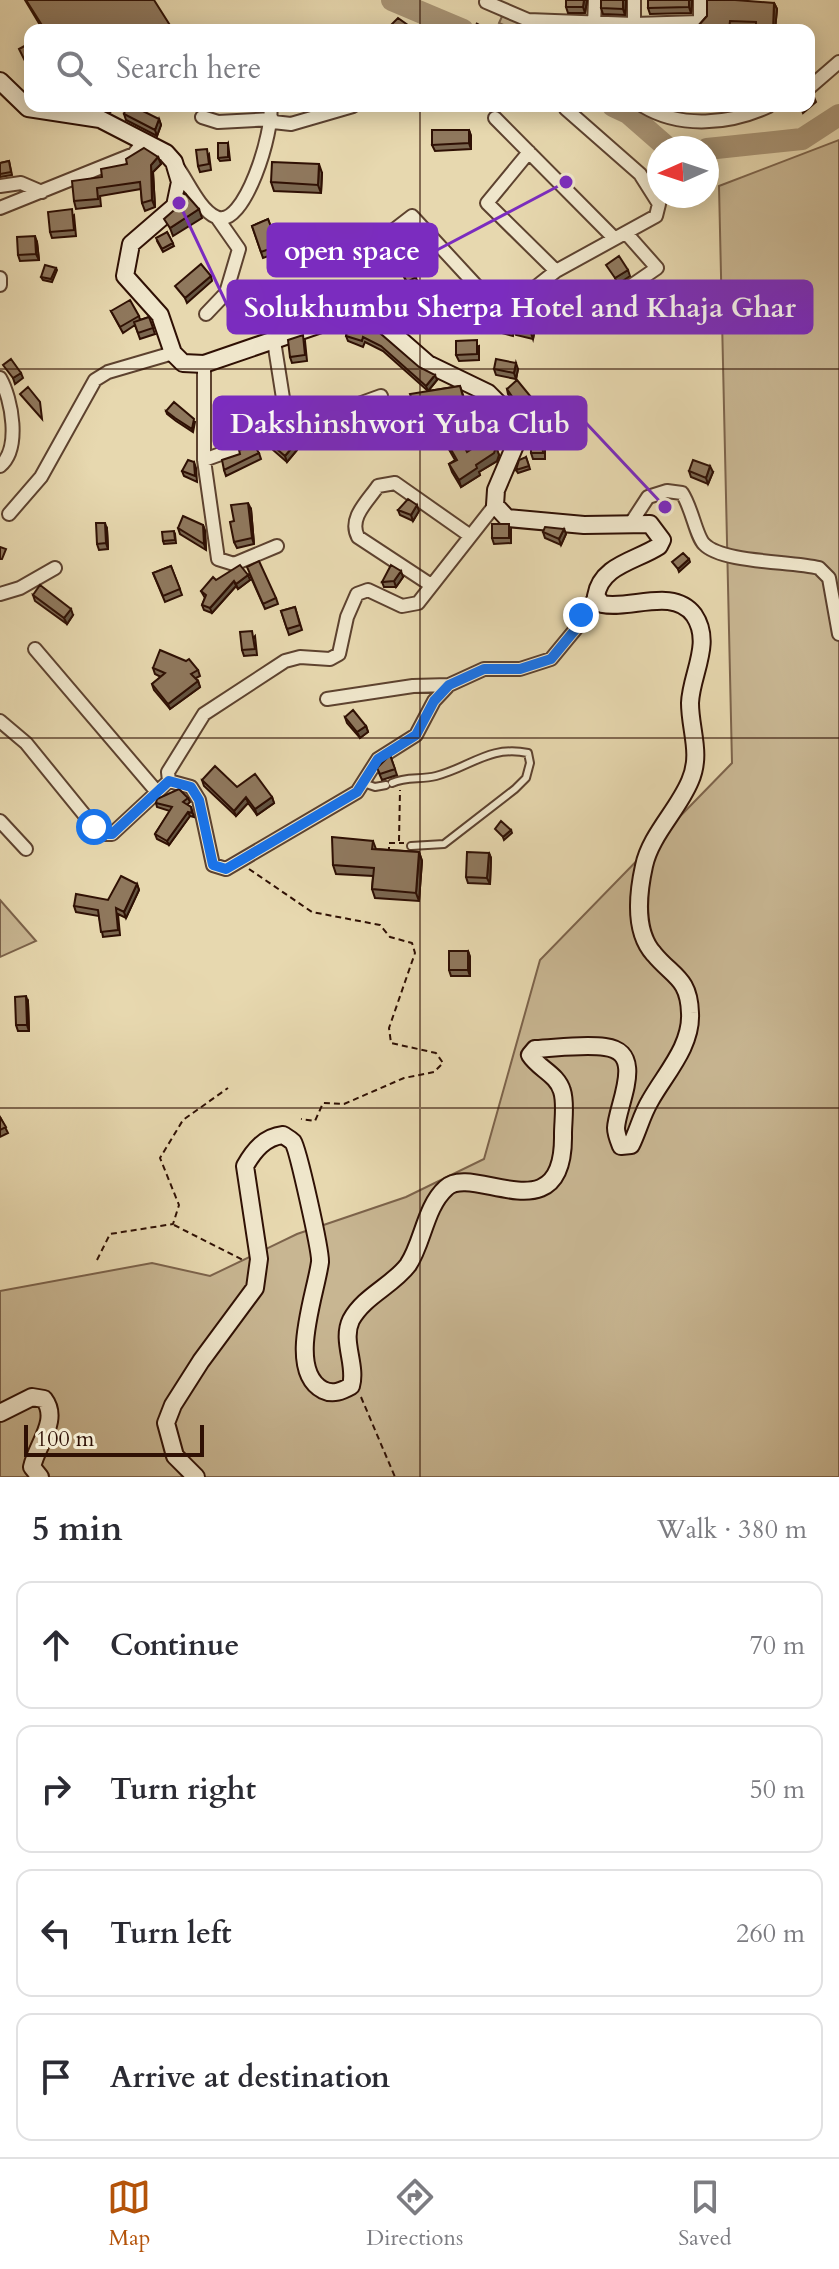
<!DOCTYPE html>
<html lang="en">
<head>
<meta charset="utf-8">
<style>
	body { margin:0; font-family:Cardo,serif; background:#f7f7f7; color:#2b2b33 }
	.compass { position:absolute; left:647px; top:136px; width:72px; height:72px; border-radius:50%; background:#fff; box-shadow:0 4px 20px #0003; rotate:267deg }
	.scale { position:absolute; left:24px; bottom:20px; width:180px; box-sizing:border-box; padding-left:8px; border:4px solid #2f1004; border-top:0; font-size:22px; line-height:28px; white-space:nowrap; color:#2f1004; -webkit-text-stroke:6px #efe6cb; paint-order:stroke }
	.stop { position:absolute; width:24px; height:24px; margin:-18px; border:6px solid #1a73e8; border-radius:50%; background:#fff }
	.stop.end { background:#1a73e8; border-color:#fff; box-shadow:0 2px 8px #0008 }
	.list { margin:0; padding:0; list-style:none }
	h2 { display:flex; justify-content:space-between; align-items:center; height:104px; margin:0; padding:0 32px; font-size:34px }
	h2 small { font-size:26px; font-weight:400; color:#7c7c81 }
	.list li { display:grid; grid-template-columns:52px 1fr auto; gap:24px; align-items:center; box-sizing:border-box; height:128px; margin:0 16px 16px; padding:0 16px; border:2px solid #e1e1e2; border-radius:16px }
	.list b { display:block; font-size:30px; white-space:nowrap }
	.list em { font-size:26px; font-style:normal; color:#7c7c81 }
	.icon { flex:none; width:44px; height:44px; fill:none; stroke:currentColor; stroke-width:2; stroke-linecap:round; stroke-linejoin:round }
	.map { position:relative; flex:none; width:839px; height:1477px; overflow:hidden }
	.search { position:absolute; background:#fff; box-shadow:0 4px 20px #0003; left:24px; right:24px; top:24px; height:88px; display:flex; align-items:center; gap:20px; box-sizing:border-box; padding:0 28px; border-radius:16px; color:#7c7c81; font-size:30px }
	.sheet { height:680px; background:#fff }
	nav { display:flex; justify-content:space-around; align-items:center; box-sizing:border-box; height:112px; border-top:2px solid #e1e1e2; background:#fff; font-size:22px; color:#7c7c81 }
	nav a { display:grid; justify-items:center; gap:4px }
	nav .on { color:#b45309 }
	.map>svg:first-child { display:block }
	.green { fill:#c8b692; stroke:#7c634b; stroke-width:2 }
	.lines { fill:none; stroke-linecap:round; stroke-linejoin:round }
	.river { stroke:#a89475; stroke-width:22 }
	.lane-casing { stroke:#5d422f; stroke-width:10 }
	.street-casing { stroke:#5d422f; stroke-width:16 }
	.secondary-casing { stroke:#2f1004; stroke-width:20 }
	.path { stroke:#2f1004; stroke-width:2; stroke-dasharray:6 4; stroke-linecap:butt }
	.lane { stroke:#efe6cb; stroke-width:6 }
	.street { stroke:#efe6cb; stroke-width:12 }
	.secondary { stroke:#efe6cb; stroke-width:16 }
	.wall { fill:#7b6750; stroke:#2f1004; stroke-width:2 }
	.shaded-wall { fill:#645441; stroke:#2f1004; stroke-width:2 }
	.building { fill:#8f785d; stroke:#2f1004; stroke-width:2 }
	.route { stroke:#1a73e8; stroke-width:10 }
	.grid { fill:none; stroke:#2f1004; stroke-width:2; stroke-opacity:0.55 }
	.leader { fill:none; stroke:#7b2cbf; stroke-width:3 }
	.callout-dot { fill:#7b2cbf; stroke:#efe6cb; stroke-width:3 }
	.callout { fill:#7b2cbf; stroke:#7b2cbf; stroke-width:3 }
	.callout-label { font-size:28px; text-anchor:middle; font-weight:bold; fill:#fff }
</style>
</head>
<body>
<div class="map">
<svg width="839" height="1477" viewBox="0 0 839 1477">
	<rect width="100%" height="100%" fill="#e7d8af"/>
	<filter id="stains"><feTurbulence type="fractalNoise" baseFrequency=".0025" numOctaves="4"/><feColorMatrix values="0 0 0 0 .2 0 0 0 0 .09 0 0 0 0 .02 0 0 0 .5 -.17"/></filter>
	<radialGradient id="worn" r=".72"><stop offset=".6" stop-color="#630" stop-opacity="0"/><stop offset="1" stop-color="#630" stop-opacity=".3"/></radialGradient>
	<path class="green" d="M504 12 530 22 593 30H515L499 23Z
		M839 140V1477H0V1291L152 1263 210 1276 297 1234 406 1197 484 1159 540 960 732 763 719 186Z
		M0 900 36 941 0 957Z"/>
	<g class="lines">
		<path class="river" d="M392 0 463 30
			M613 106 628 113 668 148
			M707 149 802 139 839 115"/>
		<g class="lane-casing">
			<path id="lane" d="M363 783 375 787 386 785
				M392 783C406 776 421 780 436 776 471 767 489 745 528 753L530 763 526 778 515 789 444 844 411 846"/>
		</g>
		<g class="street-casing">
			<path id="street" d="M486 2 528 20 634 24V0
				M594 24 595 0
				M630 30 634 24 700 22V0
				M809 88 839 62
				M643 106C681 129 730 124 769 106
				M202 117 218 122 272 119
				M495 118 614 238
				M273 122 291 124 353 106
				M529 152 487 203 556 271
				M178 168C188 182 200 210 216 217 244 231 275 128 270 106
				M0 186 21 183 42 192
				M0 208 134 154 144 141
				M377 243 412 216 484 294
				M0 278V285
				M612 299 657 268 626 233
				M206 314 226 293 239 249 218 219
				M390 329 457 313 484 294 506 309 512 306 556 271 656 216 659 204 640 174 566 109
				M274 341 288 430
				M204 364V460L218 559 234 564 277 546
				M0 378C12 399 21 449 0 466
				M204 460 381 396
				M495 505 418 603 402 606 368 590 357 594 347 617 339 654 330 659 300 657 285 661 204 714 168 772 169 781 191 787 199 800 213 865 226 869 357 792 378 759 416 735 434 701 449 685 484 669H520L551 659 579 625 581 615 596 596
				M9 514 41 477 95 380 108 372 173 353
				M631 523 648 497 667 491 682 493C692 508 696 536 704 544 722 563 791 561 819 568L829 578 839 634
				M431 585 358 537C348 518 368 501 378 486L395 483 469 535
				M0 594 20 588 55 568
				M35 649 157 792
				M327 699 413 686 449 685
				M0 721 26 743 100 834H112L169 781
				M0 821 26 849"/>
		</g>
		<g class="secondary-casing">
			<path id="secondary" d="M0 81 28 108 100 119 166 153 174 162 180 182 175 206 131 244 125 276 160 315 173 353 183 363 204 364 350 314 381 323 428 364 488 393 510 415 516 443 496 490 495 505 507 518 584 525 650 524 662 540 659 546C636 561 601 565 596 596L602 604C631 610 673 587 694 615 713 643 691 674 690 703 690 730 702 754 690 781 678 810 650 836 644 866 638 893 634 932 654 954 673 977 689 978 690 1013 692 1046 665 1074 650 1101 642 1114 638 1131 631 1145L621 1146C619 1141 616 1134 616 1128 617 1105 647 1052 605 1047 583 1044 557 1048 535 1049L530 1055C539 1069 557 1074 562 1091 566 1103 563 1121 563 1134 565 1238 472 1162 446 1188 425 1207 423 1243 408 1265 392 1286 364 1296 351 1320 341 1341 357 1365 351 1386 342 1391 333 1395 323 1390 286 1370 316 1294 320 1262 321 1252 298 1149 293 1142 290 1139 286 1137 283 1135 265 1137 254 1150 245 1166L259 1259 255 1288 201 1361 173 1405 166 1423 175 1456 196 1477
				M0 1413 32 1397 44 1399C60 1420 37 1444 32 1467L40 1477"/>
		</g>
		<path class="path" d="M476 23 488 30
			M399 841 400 790
			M386 850H389V843H404
			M249 869 312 912 380 925 390 937 412 943 415 953 389 1028 391 1043 436 1053 443 1063 434 1072 404 1078 344 1104 323 1103 315 1121 301 1119
			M174 1225 243 1260
			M97 1260 110 1234 173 1224 179 1205 160 1158 183 1120 228 1088
			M361 1397 395 1477"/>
		<use href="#lane" class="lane"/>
		<use href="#street" class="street"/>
		<use href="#secondary" class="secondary"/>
	</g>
	<path class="wall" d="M25 0H47L173 30H43Z
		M587 0 585 13H568L566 7Z
		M626 0 625 15 603 14 601 8Z
		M692 0 691 13 650 14 648 8Z
		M774 3 777 9 775 30H756V28L732 27V30H647L699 25 707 16Z
		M86 106H118L110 112Z
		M124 114 159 119 161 125 157 136 126 120Z
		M469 130 471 136V149L435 151 432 145Z
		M228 143 230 160 220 161 218 158Z
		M209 154 211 170 200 172 198 166Z
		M158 157 161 164 153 172 155 207 145 211 142 203 141 189 100 196 101 206 76 209 74 201 102 177 127 164Z
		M9 161 12 175 0 177V163Z
		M322 173 321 193 274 191 271 182Z
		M74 215 76 236 52 238 50 232Z
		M268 219 280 252 263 258 252 226Z
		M167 232 174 246 163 252 157 241Z
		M37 242 39 260 20 261 18 255Z
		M56 268 57 270 52 282 43 280 41 277Z
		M411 268 417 280 408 285 402 273Z
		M347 298 398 302 399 307 394 318 372 306 349 303Z
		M293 306 295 321 281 326 279 320Z
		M111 311 139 316 140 320 149 317 155 334 140 339 135 325 123 333Z
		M350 322 437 380 428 391 460 386 467 407 434 414 467 452 496 447 499 455 497 461 479 472 480 475 461 487 452 472 449 464 455 460 447 446 424 428V445L386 446 383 438 419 419 428 391 383 351 365 342 363 347 348 341 346 336Z
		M533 323 535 329 533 339 516 335 514 329 513 336 498 332 497 329 515 325Z
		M305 341 307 361 292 363 290 357Z
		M479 346V360L459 361 456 355Z
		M494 369H518L516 379 496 375Z
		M507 389 531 397 537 415 526 419 508 394Z
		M166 411 195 422 193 432 176 421 167 414Z
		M271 444H295L297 450 287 462 273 450Z
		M545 445V459H533L531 453Z
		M259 453 261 459 226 476 224 470 240 454Z
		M526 457 530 469 518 473 516 470Z
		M194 462 196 468 197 482 184 476 182 471Z
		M689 471 713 472 708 484 691 477Z
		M251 509 254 544 237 548 234 542V521Z
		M398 510 419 511 413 521 400 515Z
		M203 525 205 531 206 550 180 534 178 528Z
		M107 529 108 549 99 550 97 544Z
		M511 529V543L494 544 492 538Z
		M564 529 566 534 561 545 545 538 543 532Z
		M175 534 176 543 164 544 163 541Z
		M171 566 182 595 165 602 153 573Z
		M249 573 276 598 278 604 265 609Z
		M403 577 396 587H384L382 582Z
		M216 580H250L238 589 236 586 212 613 204 610 202 605 205 598 201 591Z
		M33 595 73 615 67 624 35 601Z
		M295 607 302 630 289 635 281 611Z
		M255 636 257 655 244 656 242 650Z
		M153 668 198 670 200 676 196 678 198 681 200 687 170 709 154 690 152 684 161 677 155 674Z
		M345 717 366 726 368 732 360 738 347 723Z
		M390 755 397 775 382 780 379 773Z
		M202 780 272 797 274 803 257 815 248 803 236 816 204 786Z
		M188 798 190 802 187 805 191 807 194 817 190 816 169 845 157 839 155 834 170 811 157 807 156 803Z
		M373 841 376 849 419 852 422 861 419 901 375 898 372 889 373 876 336 874 333 865Z
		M489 853 491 858 490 884 468 883 466 877Z
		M137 884 139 890 126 918 118 914 120 935 103 937 99 916 76 912 74 906 108 900Z
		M468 951 470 957V976H451L449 970Z
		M28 1002 29 1031H18L16 1025Z
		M0 1117 8 1133 0 1137Z"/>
	<path class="shaded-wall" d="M584 0H587L585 13 583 7Z
		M623 0H626L625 15 623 9Z
		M689 0H692L691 13 689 7Z
		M774 3 777 9 775 30H773Z
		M814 97 816 102 803 113 801 108 803 106H809V101Z
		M108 106H118L110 112Z
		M159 119 161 125 157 136 155 130Z
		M469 130 471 136V149L469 143Z
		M158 157 161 164 153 172 155 207 152 200 151 165Z
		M319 164 322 173 321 193 318 185Z
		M199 209 202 218 173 236 170 228Z
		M35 236 37 242 39 260 36 254Z
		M361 251 363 257 349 267 347 261Z
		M628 270 630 276 618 284 615 278Z
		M211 276 212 281 187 303 185 298Z
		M398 302 399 307 394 318 392 313Z
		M533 323 535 329 533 339 531 333Z
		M516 363 518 369 516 379 514 373Z
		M21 373 23 378 15 384 13 378Z
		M435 375 437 380 428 391 426 386Z
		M421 421 424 428V445L421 438Z
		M295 444 297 450 287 462 285 456Z
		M496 447 499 455 497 461 479 472 480 475 461 487 459 480Z
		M710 466 713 472 708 484 706 478Z
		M248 503 251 509 254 544 252 538Z
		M417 505 419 511 413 521 411 515Z
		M105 523 107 529 108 549 106 543Z
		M203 525 205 531 206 550 204 544Z
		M564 529 566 534 561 545 559 539Z
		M689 559 690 562 679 572 678 569Z
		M401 571 403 577 396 587 394 581Z
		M248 575 250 580 238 589 236 584Z
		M234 581 236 586 212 613 210 608Z
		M71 609 73 615 67 624 64 618Z
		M198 681 200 687 170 709 168 704Z
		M366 726 368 732 360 738 357 732Z
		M246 797 248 803 236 816 234 811Z
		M272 797 274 803 257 815 255 809Z
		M188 812 190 816 169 845 167 841Z
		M511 830 512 833 504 840 503 837Z
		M419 852 422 861 419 901 416 893Z
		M489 853 491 858 490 884 487 878Z
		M137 884 139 890 126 918 124 912Z
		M468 951 470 957V976L468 970Z
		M26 996 28 1002 29 1031 27 1025Z"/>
	<path class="building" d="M26 0H154L173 30H45Z
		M566 0H584L583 7H566Z
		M601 0H623V9L601 8Z
		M648 0H689V7L648 8Z
		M707 0H735L774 3 773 30H756V22L730 21 729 30H647V26L699 25 707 16Z
		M398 18 412 28 409 30H392L389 27Z
		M30 43V71L19 49Z
		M126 106H133L159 119 155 130 124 114Z
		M432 130H469V143L432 145Z
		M218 143H228V157L218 158Z
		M144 148 158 157 151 165 152 200 142 203 140 182 97 188 98 199 74 201 72 181 102 177 101 169 127 164 126 159Z
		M207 149 209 164 198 166 196 150Z
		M9 161 11 172 0 174V163Z
		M272 162 319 164 318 185 271 182Z
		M184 192 199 209 170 228 164 219 180 205Z
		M72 209 74 230 50 232 48 212Z
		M268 219 278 246 261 252 252 226Z
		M167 232 173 243 162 249 156 238Z
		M35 236 36 254 18 255 17 237Z
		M619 256 628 270 615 278 606 265Z
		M201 264 211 276 185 298 175 286Z
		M45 265 56 268 51 279 41 277Z
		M411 268 416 277 407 282 402 273Z
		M130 300 139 316 120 327 111 311Z
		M149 317 153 328 138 333 134 322Z
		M499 319 514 322 511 333 497 329Z
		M516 320 533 323 531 333 514 329Z
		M350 322 374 328 419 367 435 375 426 386 381 346 363 337 362 341 346 336Z
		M303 335 305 355 290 357 288 340Z
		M477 340V354L456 355V341Z
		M11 359 21 373 13 378 3 365Z
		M496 359 516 363 514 373 494 369Z
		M517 380 531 397 536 410 524 414 507 389Z
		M460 386 464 400 424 408 455 428 467 452 490 437 496 447 494 453 476 465 477 468 459 480 449 464 457 460 445 439 421 421V438H383V419H419L410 394Z
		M28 387 40 402 42 419 20 394Z
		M174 402 194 419 192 429 175 418 166 411Z
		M284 434 295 444 285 456 271 444Z
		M531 439H542L543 453H531Z
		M254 445 259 453 224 470 222 460 240 454 239 450Z
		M526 457 529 466 516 470 519 460Z
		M188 460 194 462 195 476 182 471Z
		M693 460 710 466 706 478 689 471Z
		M408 499 417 505 411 515 398 510Z
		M248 503 252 538 234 542 230 522 234 521 231 505Z
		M183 516 203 525 204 544 178 528Z
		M96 523H105L106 543 97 544Z
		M492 524H509V538H492Z
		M545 527 564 529 559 539 543 532Z
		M174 531 175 540 163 541 162 532Z
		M0 547 6 549 2 559H0Z
		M683 553 689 559 678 569 672 562Z
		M259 561 276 598 263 604 247 567Z
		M240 565 248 575 236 584 234 581 210 608 202 605 206 595 201 591 213 577 216 580Z
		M391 565 401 571 394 581 382 582Z
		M171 566 180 589 163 596 153 573Z
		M40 585 71 609 64 618 33 595Z
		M295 607 300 625 287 629 281 611Z
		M252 631 255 649 242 650 240 632Z
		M160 650 186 661 189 659 198 670 191 674 198 681 168 704 152 684 165 673 153 668Z
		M353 710 366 726 357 732 345 717Z
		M390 755 395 769 380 774 377 768Z
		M215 766 237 787 255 774 272 797 255 809 246 797 234 811 202 780Z
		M179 789 188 798 183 802 191 807 192 813 188 812 167 841 155 834 172 807 156 803 157 799Z
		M501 821 511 830 503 837 495 829Z
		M332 837 373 841 372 849 419 852 416 893 372 889 374 868 333 865Z
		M467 852 489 853 487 878 466 877Z
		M121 876 137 884 124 912 116 908 118 930 101 932 98 910 74 906 76 894 108 900Z
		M449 951H468V970H449Z
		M26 996 27 1025H16L15 997Z
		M0 1117 6 1127 0 1130Z"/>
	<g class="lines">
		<path class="route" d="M94 827 100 834H112L169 781 191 787 199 800 213 865 226 869 357 792 378 759 416 735 434 701 449 685 484 669H520L551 659 579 625 581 615"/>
	</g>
	<path class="grid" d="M420 0V30M420 106V1477M0 369H839M0 738H839M0 1108H839"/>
	<path class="leader" d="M566 182L437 250M179 203L228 307M665 507L586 423"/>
	<g class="callout-dot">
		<circle cx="566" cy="182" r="8"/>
		<circle cx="179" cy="203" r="8"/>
		<circle cx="665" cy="507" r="8"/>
	</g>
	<g class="callout">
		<rect x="268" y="224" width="169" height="52" rx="8"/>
		<rect x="228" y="281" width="584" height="52" rx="8"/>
		<rect x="214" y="397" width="372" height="52" rx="8"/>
	</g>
	<g class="callout-label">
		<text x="352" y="260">open space</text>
		<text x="520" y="317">Solukhumbu Sherpa Hotel and Khaja Ghar</text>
		<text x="400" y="433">Dakshinshwori Yuba Club</text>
	</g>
	<rect width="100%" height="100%" filter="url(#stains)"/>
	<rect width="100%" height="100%" fill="url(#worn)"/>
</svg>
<svg class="compass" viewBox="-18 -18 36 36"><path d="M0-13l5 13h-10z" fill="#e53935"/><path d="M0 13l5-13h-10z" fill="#7c7c81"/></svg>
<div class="scale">100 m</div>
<div class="stop" style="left:94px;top:827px"></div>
<div class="stop end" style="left:581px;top:615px"></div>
<div class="search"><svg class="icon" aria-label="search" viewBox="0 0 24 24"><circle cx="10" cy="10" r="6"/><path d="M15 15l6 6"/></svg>Search here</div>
</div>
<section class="sheet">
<h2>5 min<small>Walk · 380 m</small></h2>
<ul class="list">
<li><svg class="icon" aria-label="ahead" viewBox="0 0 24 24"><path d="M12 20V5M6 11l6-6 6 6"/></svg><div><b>Continue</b></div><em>70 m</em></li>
<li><svg class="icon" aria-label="right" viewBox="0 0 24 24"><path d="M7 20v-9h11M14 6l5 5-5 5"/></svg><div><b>Turn right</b></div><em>50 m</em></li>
<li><svg class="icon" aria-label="left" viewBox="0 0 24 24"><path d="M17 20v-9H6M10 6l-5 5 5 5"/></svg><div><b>Turn left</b></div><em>260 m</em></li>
<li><svg class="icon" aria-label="arrive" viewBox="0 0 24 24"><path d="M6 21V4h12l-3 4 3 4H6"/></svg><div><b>Arrive at destination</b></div></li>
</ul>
</section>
<nav>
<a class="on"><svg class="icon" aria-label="map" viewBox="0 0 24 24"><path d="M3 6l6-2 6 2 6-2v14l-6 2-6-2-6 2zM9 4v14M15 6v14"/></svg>Map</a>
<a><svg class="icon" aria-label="directions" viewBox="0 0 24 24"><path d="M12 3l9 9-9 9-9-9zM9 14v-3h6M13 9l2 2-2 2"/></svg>Directions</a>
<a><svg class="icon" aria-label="saved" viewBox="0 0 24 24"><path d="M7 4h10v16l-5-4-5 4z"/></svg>Saved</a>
</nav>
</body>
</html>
